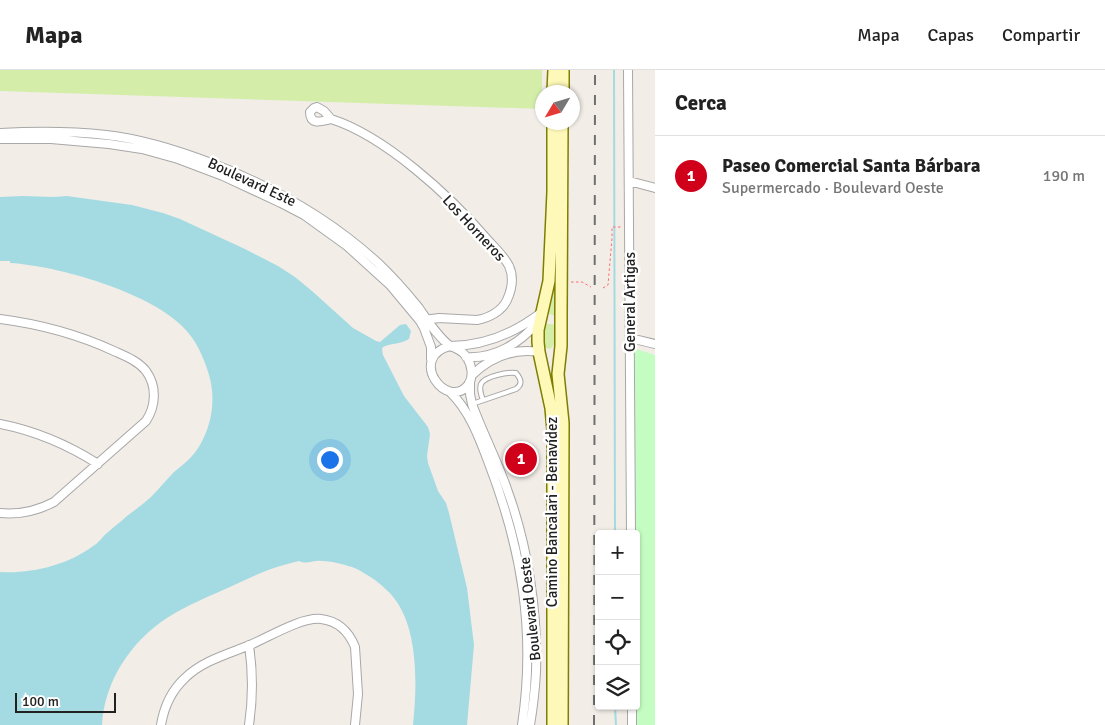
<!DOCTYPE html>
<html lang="es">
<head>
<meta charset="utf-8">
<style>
	body { margin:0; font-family:Signika,sans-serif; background:#f2f2f2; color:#222 }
	.controls { position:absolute; right:15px; bottom:15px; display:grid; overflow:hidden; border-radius:5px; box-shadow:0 1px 4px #0004 }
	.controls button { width:45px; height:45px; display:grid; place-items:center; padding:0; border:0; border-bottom:1px solid #e0e0e0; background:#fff; color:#222; font:25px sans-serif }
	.compass { position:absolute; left:535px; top:15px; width:45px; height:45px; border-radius:50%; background:#fff; box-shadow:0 1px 4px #0004; rotate:232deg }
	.scale { position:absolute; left:15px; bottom:12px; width:101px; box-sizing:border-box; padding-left:5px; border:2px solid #212121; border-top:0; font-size:14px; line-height:18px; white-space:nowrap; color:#212121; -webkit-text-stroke:4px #fff; paint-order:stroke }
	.you { position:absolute; left:329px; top:389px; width:18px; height:18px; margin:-12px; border:4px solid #fff; border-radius:50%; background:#1a73e8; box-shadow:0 0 0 8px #1a73e833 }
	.badge { display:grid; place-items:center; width:32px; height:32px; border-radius:50%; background:#d1001a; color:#fff; font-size:16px; font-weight:700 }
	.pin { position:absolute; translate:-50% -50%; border:2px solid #fff; box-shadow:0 1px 5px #0006 }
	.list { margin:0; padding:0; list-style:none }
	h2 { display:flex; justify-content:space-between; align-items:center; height:65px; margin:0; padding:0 20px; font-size:21px }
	h2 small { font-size:16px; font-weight:400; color:#767676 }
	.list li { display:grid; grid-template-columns:32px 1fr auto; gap:15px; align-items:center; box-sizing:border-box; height:80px; padding:0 20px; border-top:1px solid #e0e0e0 }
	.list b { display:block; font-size:19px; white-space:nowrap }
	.list p { margin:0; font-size:16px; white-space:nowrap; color:#767676 }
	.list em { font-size:16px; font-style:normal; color:#767676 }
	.icon { flex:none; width:28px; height:28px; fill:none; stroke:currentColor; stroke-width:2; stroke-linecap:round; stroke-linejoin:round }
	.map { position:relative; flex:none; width:655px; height:655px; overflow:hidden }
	header { display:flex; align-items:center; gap:30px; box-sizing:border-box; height:70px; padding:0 25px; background:#fff; border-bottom:1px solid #e0e0e0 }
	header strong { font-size:24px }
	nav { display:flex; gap:28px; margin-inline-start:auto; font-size:18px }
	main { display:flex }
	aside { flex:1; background:#fff }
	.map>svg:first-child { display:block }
	.grass { fill:#d4eeaa }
	.park { fill:#c4fdc2 }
	.water { fill:#a4dbe2 }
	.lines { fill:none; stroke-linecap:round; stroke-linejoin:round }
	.stream { stroke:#a4dbe2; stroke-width:2 }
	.service-casing { stroke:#a8a8a8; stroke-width:6 }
	.minor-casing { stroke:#a8a8a8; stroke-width:10 }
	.secondary-casing { stroke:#7f7e00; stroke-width:14 }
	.path { stroke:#ff6a6d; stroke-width:1; stroke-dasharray:2.5 2.5; stroke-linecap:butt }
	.service { stroke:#fff; stroke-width:4 }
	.minor { stroke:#fff; stroke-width:8 }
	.secondary { stroke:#fef9b8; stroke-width:11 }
	.rail { stroke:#6f6f6f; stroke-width:2; stroke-dasharray:10 10; stroke-linecap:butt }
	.labels { text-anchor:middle; stroke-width:5; stroke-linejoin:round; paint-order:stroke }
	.street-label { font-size:15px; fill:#212121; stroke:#fff }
</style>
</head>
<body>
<header>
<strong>Mapa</strong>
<nav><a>Mapa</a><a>Capas</a><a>Compartir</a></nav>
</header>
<main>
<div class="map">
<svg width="655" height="655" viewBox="0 0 655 655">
	<rect width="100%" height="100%" fill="#f2ede7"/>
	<path class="grass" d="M0 0H542V39L0 21Z
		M556 195V246H555L547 243 553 220Z
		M547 254H553L556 260 555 274 550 279 544 277 543 259Z"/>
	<path class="park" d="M627 276 655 285V655H635L634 636H636V464H631Z"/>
	<path class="water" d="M23 126 54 127 67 126 74 127 132 135 163 143 180 149 245 179 278 196 295 207 312 221 353 258 376 271 380 272 400 255 406 254 411 261 409 269C402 274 391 273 383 277L382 279 383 285 404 326 428 357 430 364 427 386 428 393 438 421 446 433 449 443 467 518 474 575 467 655H413C417 617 419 560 394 528 389 521 382 516 375 510 367 505 360 500 352 497 342 494 331 491 322 491 313 490 307 495 299 491 291 493 282 495 274 498 259 503 246 510 232 516 210 526 187 535 167 548 131 571 104 612 102 655H0V502C31 504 68 495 93 476 99 473 102 467 107 463 113 457 121 452 127 446 135 440 143 434 151 427 159 419 166 410 174 402 185 393 193 387 200 375 212 354 216 329 209 305 204 288 196 269 182 256 148 222 59 196 10 193V191H0V127Z"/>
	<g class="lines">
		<path class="stream" d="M614 0 615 464
			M615 636 616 655"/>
		<g class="service-casing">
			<path id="service" d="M472 334 516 319C523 314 521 309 516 303 508 302 485 306 481 314 479 319 481 325 483 330"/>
		</g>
		<g class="minor-casing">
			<path id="minor" d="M628 0 631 464
				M317 37 324 41 331 49C322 51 310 56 310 42L314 38Z
				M331 49C385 66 450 126 487 169 495 178 504 186 509 196 514 207 512 219 507 230 502 241 489 248 477 250L439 248 424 250
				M0 63C35 61 71 61 106 65 142 69 177 80 211 93 274 117 329 148 378 193 393 207 406 222 419 238 428 251 437 266 450 276 485 276 515 263 542 242
				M0 69H51L109 74 142 79 178 89 223 106 281 133 304 145 347 176 390 215 420 251 424 258 431 277V289
				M629 111 655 118
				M0 249C39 254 77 264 114 281 125 286 138 291 146 301 157 316 156 336 146 351L54 432C37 441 20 445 0 443
				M630 268 655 274
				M450 276C456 278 462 281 466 286 472 295 474 307 468 315 447 341 407 288 450 276Z
				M466 287C495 289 520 273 538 252
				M472 305C491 287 513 278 539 282
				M470 312V324L472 334C483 364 498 392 508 422 528 477 538 544 536 602 535 620 533 637 530 655
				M450 322C469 340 479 367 488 391 522 479 536 562 522 655
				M0 354C36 361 68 375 98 394
				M632 636V655
				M161 655C164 637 172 620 185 608 202 591 228 584 250 575 269 567 301 547 321 549 338 551 349 562 355 577L358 624 355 655
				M249 655C253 628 253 602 249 575"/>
		</g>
		<g class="secondary-casing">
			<path id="secondary" d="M553 22 554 0
				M563 22V0
				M553 655V360L551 338 539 282 538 272V260L549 211 553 122V52
				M562 655 563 353 558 304 561 276V246L562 52"/>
		</g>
		<path class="path" d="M571 212H582L591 217
			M603 218 608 215 612 168V157H622"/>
		<use href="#service" class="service"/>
		<use href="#minor" class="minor"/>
		<use href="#secondary" class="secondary"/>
		<path class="rail" d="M594 655 595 0"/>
	</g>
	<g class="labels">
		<g class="street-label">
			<text transform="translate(252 112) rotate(25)" y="5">Boulevard Este</text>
			<text transform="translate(474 158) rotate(47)" y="5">Los Horneros</text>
			<text transform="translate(630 232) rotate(-90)" y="5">General Artigas</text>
			<text transform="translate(552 442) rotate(-90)" y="5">Camino Bancalari - Benavídez</text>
			<text transform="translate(530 539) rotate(-96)" y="5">Boulevard Oeste</text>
		</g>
	</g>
</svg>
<div class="controls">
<button>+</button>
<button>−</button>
<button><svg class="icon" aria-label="locate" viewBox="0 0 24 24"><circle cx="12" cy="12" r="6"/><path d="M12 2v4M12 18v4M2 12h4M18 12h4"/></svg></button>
<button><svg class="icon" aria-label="layers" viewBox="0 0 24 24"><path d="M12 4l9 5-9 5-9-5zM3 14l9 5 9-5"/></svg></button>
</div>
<svg class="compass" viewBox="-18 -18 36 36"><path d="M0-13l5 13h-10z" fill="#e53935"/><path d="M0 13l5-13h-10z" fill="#767676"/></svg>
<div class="scale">100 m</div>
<div class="you"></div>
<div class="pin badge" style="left:521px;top:389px">1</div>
</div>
<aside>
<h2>Cerca<small></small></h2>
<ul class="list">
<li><span class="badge">1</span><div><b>Paseo Comercial Santa Bárbara</b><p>Supermercado · Boulevard Oeste</p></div><em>190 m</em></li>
</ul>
</aside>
</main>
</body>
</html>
